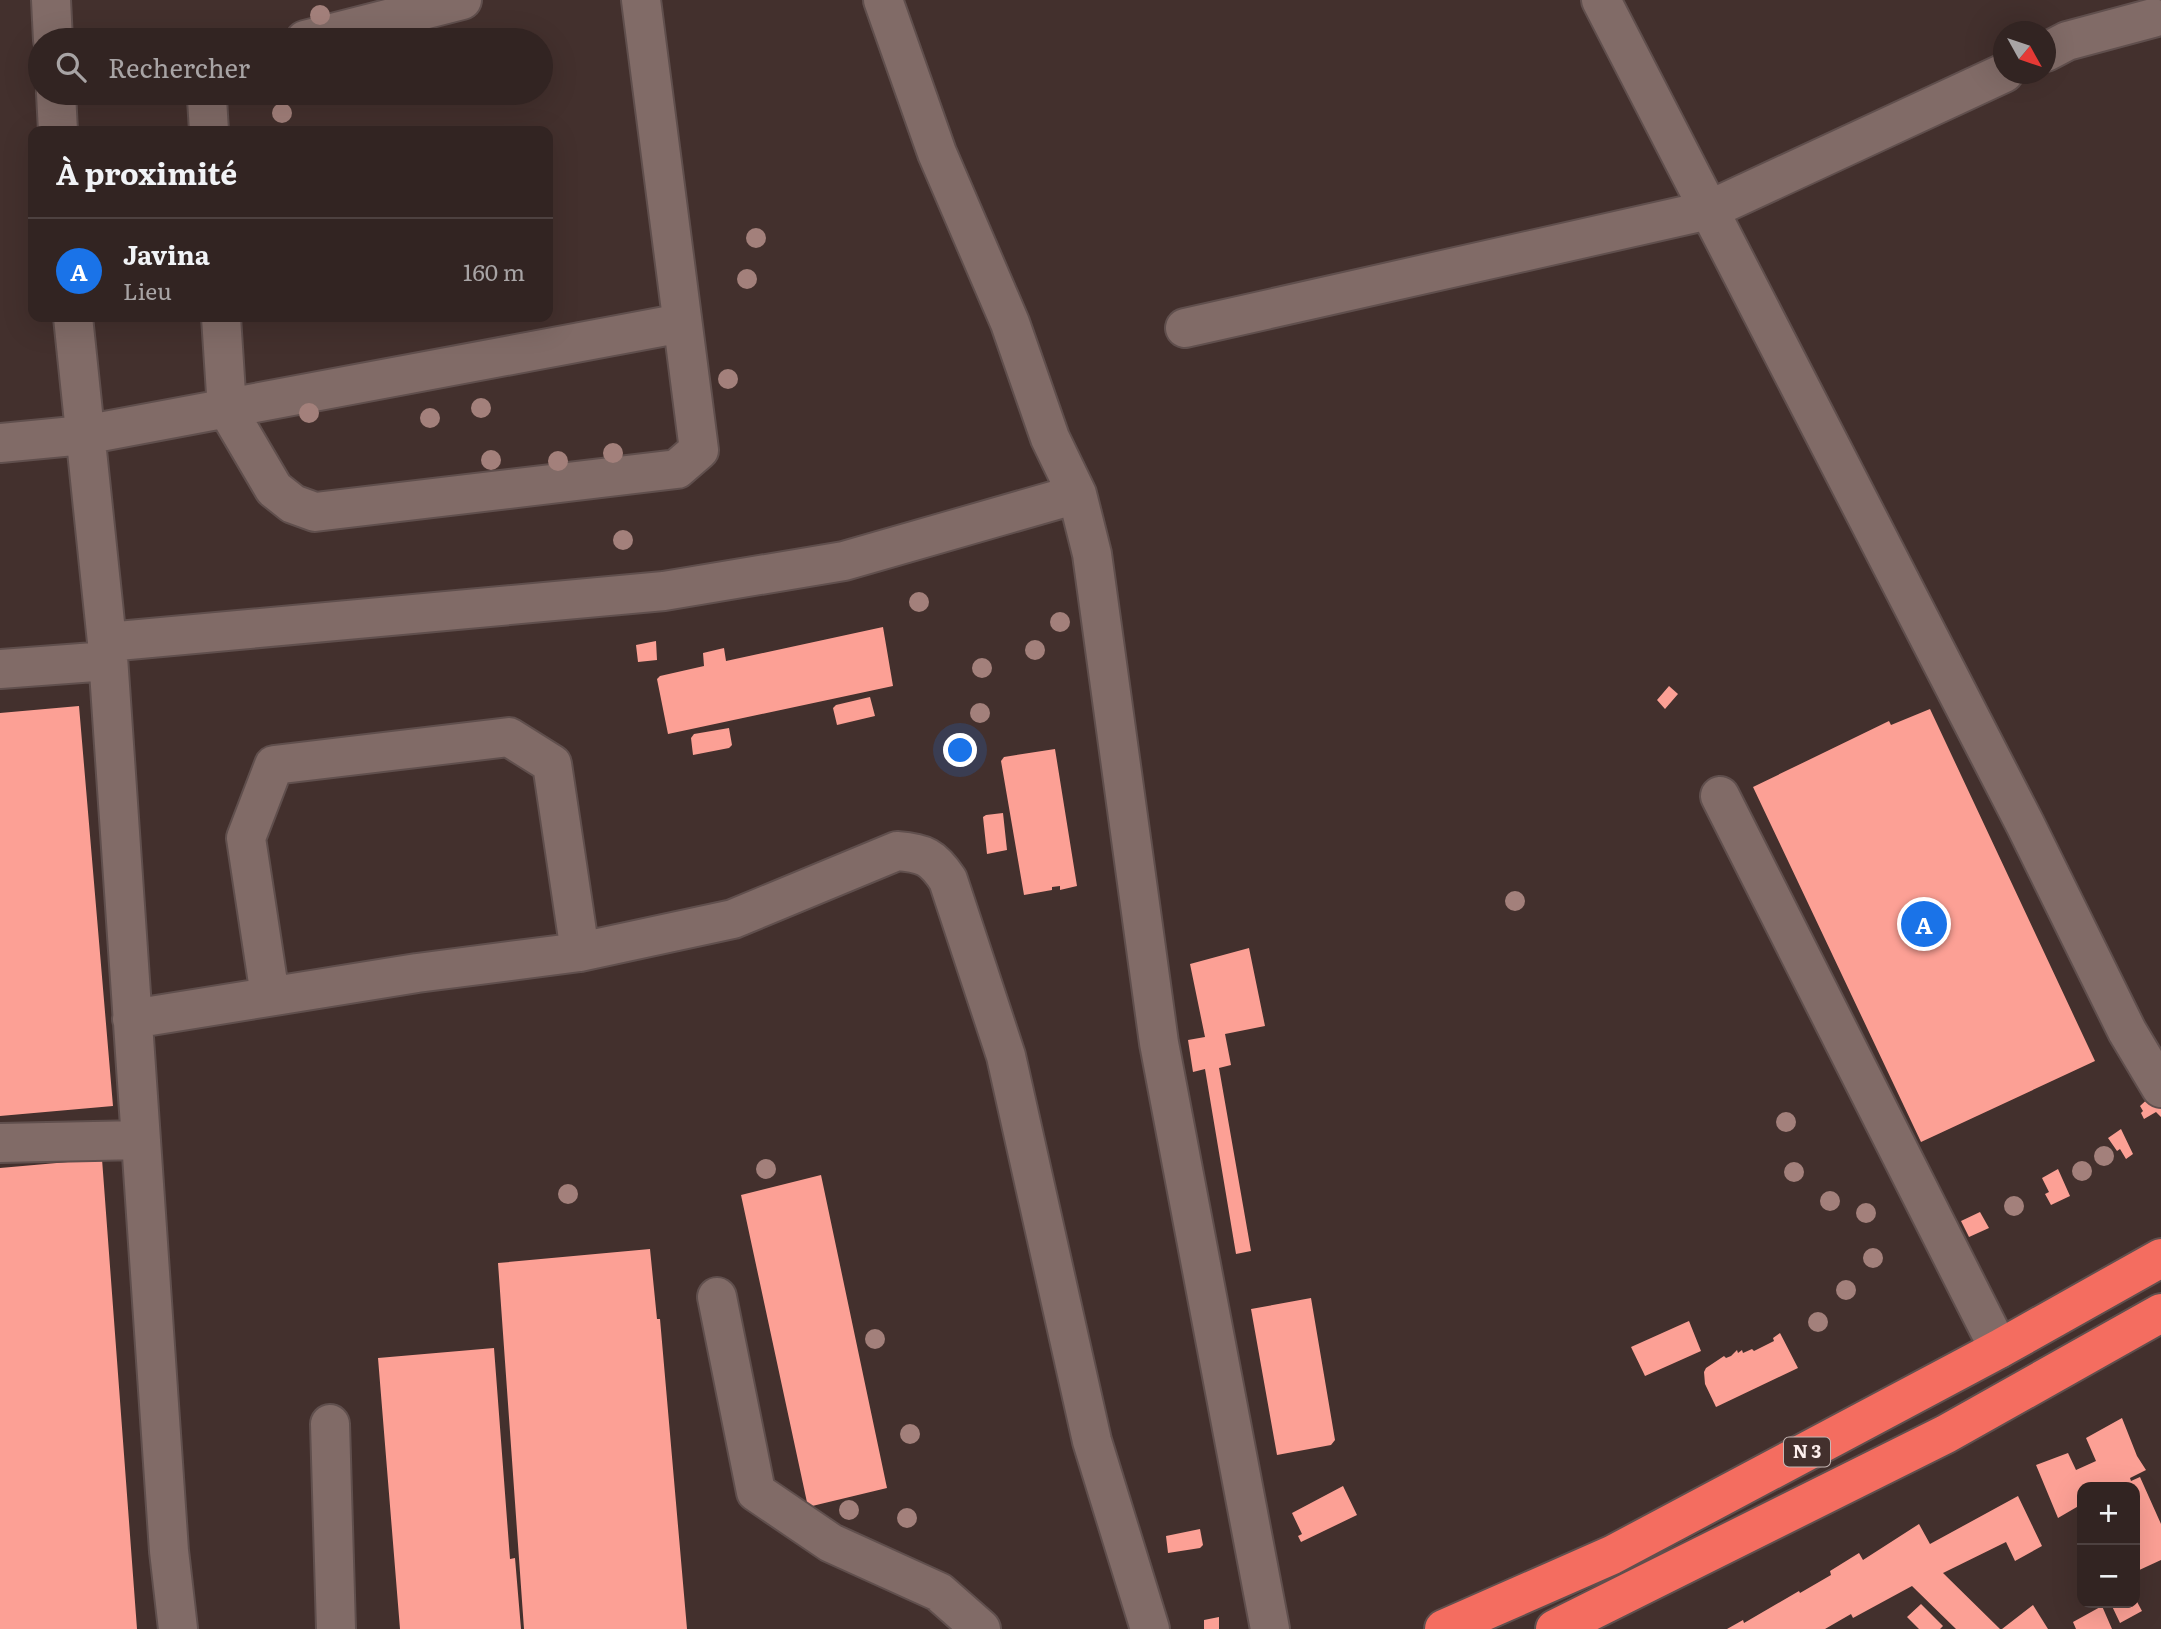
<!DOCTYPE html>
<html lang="fr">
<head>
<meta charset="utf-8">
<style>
	body { margin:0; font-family:Literata,serif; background:#3a2c2a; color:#f1f3f6 }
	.controls { position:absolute; right:21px; bottom:21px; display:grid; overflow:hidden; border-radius:14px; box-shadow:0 7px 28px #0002 }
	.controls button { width:63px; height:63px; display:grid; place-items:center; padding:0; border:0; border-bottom:2px solid #4d4140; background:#322422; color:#f1f3f6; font:35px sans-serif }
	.compass { position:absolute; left:1993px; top:21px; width:63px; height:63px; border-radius:50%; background:#322422; box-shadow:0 7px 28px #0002; rotate:130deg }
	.you { position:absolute; left:961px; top:751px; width:24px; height:24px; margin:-18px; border:5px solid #fff; border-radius:50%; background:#1a73e8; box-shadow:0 0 0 10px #1a73e833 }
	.badge { display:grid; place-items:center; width:46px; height:46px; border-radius:50%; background:#1a73e8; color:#fff; font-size:23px; font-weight:700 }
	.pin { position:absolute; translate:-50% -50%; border:4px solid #fff; box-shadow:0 2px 7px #0006 }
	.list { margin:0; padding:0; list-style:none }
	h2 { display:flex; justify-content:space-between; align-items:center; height:91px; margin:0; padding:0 28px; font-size:30px }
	h2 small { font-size:23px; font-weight:400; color:#a8a4a5 }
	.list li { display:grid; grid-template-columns:46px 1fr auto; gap:21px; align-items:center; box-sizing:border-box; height:105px; padding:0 28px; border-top:2px solid #4d4140 }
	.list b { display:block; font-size:26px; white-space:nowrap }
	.list p { margin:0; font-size:23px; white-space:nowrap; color:#a8a4a5 }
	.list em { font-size:23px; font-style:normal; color:#a8a4a5 }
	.icon { flex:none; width:38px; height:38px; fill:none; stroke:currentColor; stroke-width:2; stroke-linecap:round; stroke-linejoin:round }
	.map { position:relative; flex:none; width:2161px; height:1629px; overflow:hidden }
	.search { position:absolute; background:#322422; box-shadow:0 7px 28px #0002; left:28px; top:28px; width:525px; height:77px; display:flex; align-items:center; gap:18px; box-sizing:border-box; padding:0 24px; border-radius:38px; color:#a8a4a5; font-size:26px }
	.panel { position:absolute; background:#322422; box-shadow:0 7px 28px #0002; left:28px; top:126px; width:525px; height:196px; border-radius:14px }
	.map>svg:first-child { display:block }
	.building { fill:#fca095 }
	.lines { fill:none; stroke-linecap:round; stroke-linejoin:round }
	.minor-casing { stroke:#604f4d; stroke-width:42 }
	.highway-casing { stroke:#604f4d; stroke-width:42 }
	.minor { stroke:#816b67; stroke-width:38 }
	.highway { stroke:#f46d60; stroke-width:38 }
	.tree { fill:#a3807b }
	.labels { text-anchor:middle; stroke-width:7; stroke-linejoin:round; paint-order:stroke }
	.shield { fill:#43302d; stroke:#c5b6b3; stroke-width:2 }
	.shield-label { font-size:18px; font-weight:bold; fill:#fdefed }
</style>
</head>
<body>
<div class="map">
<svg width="2161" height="1629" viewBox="0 0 2161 1629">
	<rect width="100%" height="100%" fill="#43302d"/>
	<path class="building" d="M883 627 893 686 668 734 657 679 660 676 704 666 703 653 724 648 726 661Z
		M656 641 657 660 638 662 636 645Z
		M1669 686 1678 694 1665 709 1657 700Z
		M870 697 875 716 837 725 833 708 836 705Z
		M79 706 113 1106 0 1116V713Z
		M1930 709 2095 1061 1921 1142 1753 787 1889 721 1891 725Z
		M729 728 732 745 729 748 693 755 691 738 694 734Z
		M1055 749 1077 886 1060 890V886L1052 887V890L1024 895 1001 761 1004 757Z
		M1003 813 1007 850 987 854 983 817 986 815Z
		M1249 948 1265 1026 1225 1034 1231 1065 1219 1068 1251 1251 1236 1254 1205 1069 1193 1072 1188 1040 1205 1037 1190 964Z
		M2153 1094 2161 1098V1117L2156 1112 2144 1119 2141 1113 2143 1111 2140 1106Z
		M2121 1129 2133 1154 2126 1159 2120 1149 2117 1151 2108 1138Z
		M102 1159 137 1629H0V1168Z
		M2058 1169 2070 1196 2051 1205 2045 1194 2049 1192 2042 1178Z
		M821 1175 887 1488 808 1507 741 1195Z
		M1980 1212 1989 1228 1969 1237 1961 1221Z
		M650 1249 657 1319H660L687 1629H524L498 1263Z
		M1311 1298 1335 1440 1331 1445 1277 1455 1251 1309Z
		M1689 1321 1701 1351 1645 1376 1631 1347Z
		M1780 1333 1798 1368 1716 1407 1705 1384 1704 1372 1706 1368 1724 1356 1726 1358 1731 1356 1737 1350 1738 1353 1742 1350 1743 1353 1752 1349 1754 1351 1774 1341 1773 1338Z
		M494 1348 510 1559 515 1558 521 1629H400L378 1358Z
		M2122 1418 2137 1456 2146 1470 2130 1478 2131 1481 2140 1477 2161 1524V1560L2135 1572V1487H2082V1504L2058 1518 2036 1465 2068 1453 2076 1470 2096 1461 2086 1438Z
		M1343 1486 1357 1515 1301 1542 1298 1536 1302 1534 1292 1513Z
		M2018 1496 2042 1546 2015 1561 2006 1542 1943 1573 2000 1629H1956L1912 1586 1853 1618 1851 1614 1825 1629H1727L1743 1620 1744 1623 1799 1591 1800 1593 1831 1575 1830 1571 1859 1553 1863 1560 1919 1524 1930 1544Z
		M1200 1529 1203 1545 1200 1548 1168 1553 1166 1536Z
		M2135 1598 2142 1611 2120 1623 2111 1604 2135 1603Z
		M1921 1604 1943 1626 1940 1629H1919L1907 1617Z
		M2033 1605 2048 1629H2002Z
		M2102 1606 2112 1629H2076L2073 1622Z
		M1219 1617V1629H1204V1620Z"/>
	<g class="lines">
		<g class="minor-casing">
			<path id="minor" d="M51 0 53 40
				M883 0 937 153 1010 323 1050 438 1077 494 1092 554 1159 1043 1270 1629
				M1601 0 2025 824 2127 1031 2161 1088
				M305 40 462 0
				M2046 52 2067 41 2153 18
				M56 93 58 131
				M209 131 207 99 211 93
				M73 317 107 642 169 1551 178 1629
				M221 317 227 409 274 489 293 504 315 512 677 469 699 450 641 0
				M1185 328 1709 210 2004 73
				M0 443 84 435 682 323
				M107 642 664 591 844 561 1077 494
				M0 669 108 661
				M1720 796 1999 1349
				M270 996 246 838 274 765 509 737 552 764 580 952
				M132 1019 417 973 580 952 733 919 897 851C924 853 933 857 948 880L1006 1056 1092 1441 1150 1629
				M0 1143 141 1140
				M717 1297 756 1492 831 1543 939 1592 981 1629
				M330 1424 336 1629"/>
		</g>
		<g class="highway-casing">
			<path id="highway" d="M1444 1629 1612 1555 1999 1349 2161 1258
				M1555 1629 1946 1434 2161 1313"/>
		</g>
		<use href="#minor" class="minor"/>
		<use href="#highway" class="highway"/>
	</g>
	<g class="tree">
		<circle cx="320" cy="15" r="10"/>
		<circle cx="282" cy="113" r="10"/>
		<circle cx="756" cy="238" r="10"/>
		<circle cx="747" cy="279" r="10"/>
		<circle cx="728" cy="379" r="10"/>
		<circle cx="481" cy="408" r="10"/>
		<circle cx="309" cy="413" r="10"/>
		<circle cx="430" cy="418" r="10"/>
		<circle cx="613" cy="453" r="10"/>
		<circle cx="491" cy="460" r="10"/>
		<circle cx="558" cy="461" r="10"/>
		<circle cx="623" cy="540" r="10"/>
		<circle cx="919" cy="602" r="10"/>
		<circle cx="1060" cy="622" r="10"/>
		<circle cx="1035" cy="650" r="10"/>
		<circle cx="982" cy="668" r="10"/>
		<circle cx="980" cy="713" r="10"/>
		<circle cx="1515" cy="901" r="10"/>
		<circle cx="1786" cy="1122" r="10"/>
		<circle cx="2104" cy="1156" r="10"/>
		<circle cx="766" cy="1169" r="10"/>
		<circle cx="2082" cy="1171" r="10"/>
		<circle cx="1794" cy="1172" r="10"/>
		<circle cx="568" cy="1194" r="10"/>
		<circle cx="1830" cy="1201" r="10"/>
		<circle cx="2014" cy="1206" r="10"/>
		<circle cx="1866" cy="1213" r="10"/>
		<circle cx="1873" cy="1258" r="10"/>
		<circle cx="1846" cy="1290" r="10"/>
		<circle cx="1818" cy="1322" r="10"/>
		<circle cx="875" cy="1339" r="10"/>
		<circle cx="910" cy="1434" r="10"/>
		<circle cx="849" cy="1510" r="10"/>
		<circle cx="907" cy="1518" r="10"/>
	</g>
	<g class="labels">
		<rect class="shield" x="1784" y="1437.5" width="46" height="29" rx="5"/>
		<g class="shield-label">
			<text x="1807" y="1458">N 3</text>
		</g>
	</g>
</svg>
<div class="controls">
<button>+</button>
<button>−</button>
</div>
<svg class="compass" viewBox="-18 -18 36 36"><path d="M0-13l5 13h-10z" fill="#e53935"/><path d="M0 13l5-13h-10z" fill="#a8a4a5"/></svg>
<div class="you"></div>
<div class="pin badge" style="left:1924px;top:924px">A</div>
<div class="search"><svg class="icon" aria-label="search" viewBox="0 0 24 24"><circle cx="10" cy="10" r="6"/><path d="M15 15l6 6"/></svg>Rechercher</div>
<section class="panel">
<h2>À proximité<small></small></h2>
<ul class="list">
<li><span class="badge">A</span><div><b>Javina</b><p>Lieu</p></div><em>160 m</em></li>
</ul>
</section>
</div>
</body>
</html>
